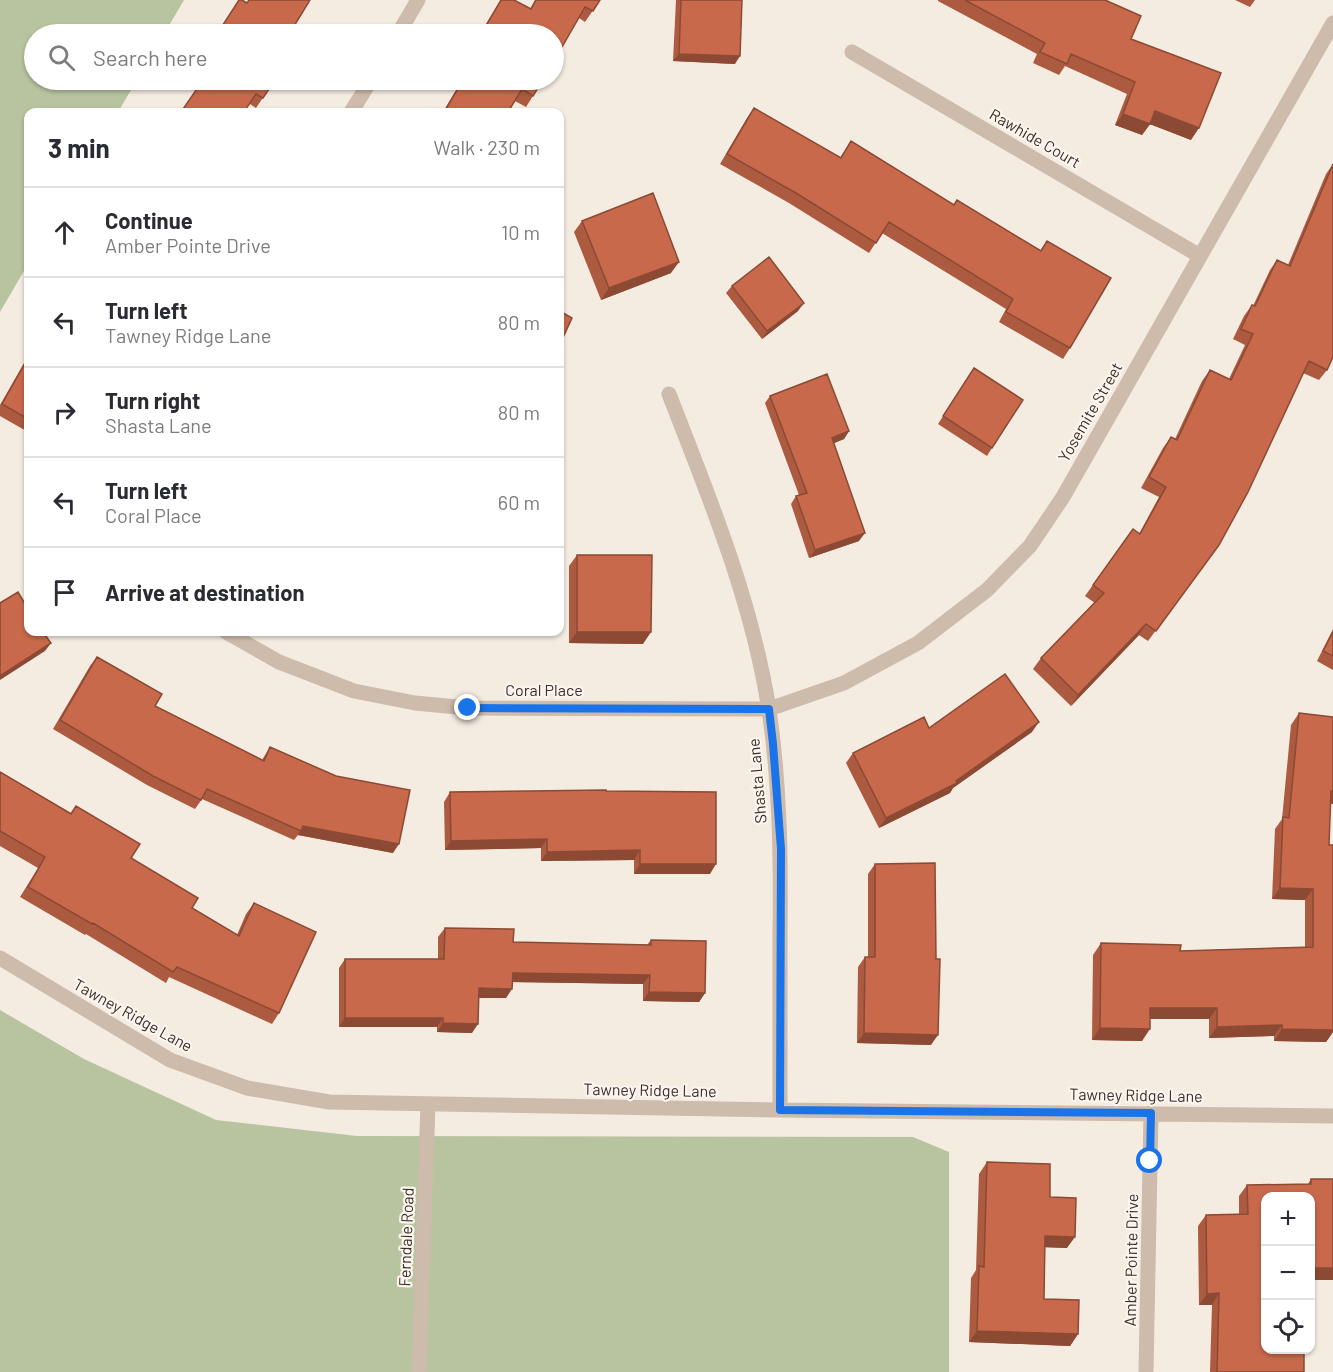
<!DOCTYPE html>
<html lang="en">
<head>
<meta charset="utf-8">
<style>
	body { margin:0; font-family:Barlow,sans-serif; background:#f7f7f7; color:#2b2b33 }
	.controls { position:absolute; right:18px; bottom:18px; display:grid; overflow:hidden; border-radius:12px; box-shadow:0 2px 4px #0004 }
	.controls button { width:54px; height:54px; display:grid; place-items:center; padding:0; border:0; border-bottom:2px solid #e1e1e2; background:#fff; color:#2b2b33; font:30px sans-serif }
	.stop { position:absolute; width:18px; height:18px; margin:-14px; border:4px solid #1a73e8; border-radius:50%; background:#fff }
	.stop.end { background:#1a73e8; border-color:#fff; box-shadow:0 2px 6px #0008 }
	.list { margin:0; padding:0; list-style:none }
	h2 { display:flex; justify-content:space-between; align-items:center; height:78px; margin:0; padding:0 24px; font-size:26px }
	h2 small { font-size:20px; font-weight:400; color:#7c7c81 }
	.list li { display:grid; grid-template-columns:39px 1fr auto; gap:18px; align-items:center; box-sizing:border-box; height:90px; padding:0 24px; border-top:2px solid #e1e1e2 }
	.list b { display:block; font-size:22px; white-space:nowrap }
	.list p { margin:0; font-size:20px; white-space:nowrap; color:#7c7c81 }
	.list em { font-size:20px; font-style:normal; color:#7c7c81 }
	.icon { flex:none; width:33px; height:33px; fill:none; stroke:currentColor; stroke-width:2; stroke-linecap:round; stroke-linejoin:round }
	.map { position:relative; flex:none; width:1333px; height:1372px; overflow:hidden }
	.search { position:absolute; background:#fff; box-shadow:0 2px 4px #0004; left:24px; top:24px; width:540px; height:66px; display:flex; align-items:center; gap:15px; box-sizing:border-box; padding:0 21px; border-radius:33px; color:#7c7c81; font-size:22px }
	.panel { position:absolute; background:#fff; box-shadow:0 2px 4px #0004; left:24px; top:108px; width:540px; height:528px; border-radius:12px }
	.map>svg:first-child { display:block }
	.green { fill:#b8c4a0 }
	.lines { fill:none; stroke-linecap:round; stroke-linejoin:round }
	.minor { stroke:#cdbbac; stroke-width:15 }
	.wall { fill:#ac5a40 }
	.shaded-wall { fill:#8c4a34 }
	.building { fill:#c8694b; stroke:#8c4a34; stroke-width:1.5 }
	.route { stroke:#1a73e8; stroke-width:8 }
	.labels { text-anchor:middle; stroke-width:4.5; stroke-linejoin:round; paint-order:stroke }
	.street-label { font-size:16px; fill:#3b302b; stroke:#fbf5ee }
</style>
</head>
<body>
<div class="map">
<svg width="1333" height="1372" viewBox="0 0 1333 1372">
	<rect width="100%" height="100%" fill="#f4ebe1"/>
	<path class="green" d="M0 0H184L164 34H34V80H137L118 112H28V264L0 312Z
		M0 1010 84 1059 216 1120 357 1136 913 1137 949 1152V1372H0Z"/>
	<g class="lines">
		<path class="minor" d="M398 34 418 0
			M852 52 1200 256
			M351 112 371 80
			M669 394C709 497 752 600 769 710 780 784 781 859 780 933 780 992 780 1051 780 1110
			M226 632 279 662 354 691 415 703 468 708 769 709 844 683 918 643 987 590 1030 546 1063 497 1333 23
			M0 958 170 1060 247 1088 329 1102 780 1110 1333 1116
			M419 1372 428 1104
			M1146 1372 1151 1113"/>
	</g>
	<path class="wall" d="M501 0H514L530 9 535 0H600L585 22 579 18 554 34H480Z
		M676 0H742L735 64 673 61Z
		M938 0H1105L1131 39 1191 140 1150 124 1142 135 1115 125 1127 94 1065 66 1059 75 1033 63 1037 54 938 1Z
		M1235 0H1255L1250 7Z
		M275 80 256 108 250 104 181 112Z
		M462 80H543L526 107 515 101 508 112H443Z
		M754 108 840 158 851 141 954 205 1040 251 1047 241 1070 348 1063 359 999 322 1006 309 882 233 869 253 789 203 720 164 747 118Z
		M1333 164 1327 370 1319 380 1303 373 1219 545 1148 641 1139 635 1071 706 1033 669 1041 658 1095 603 1085 596 1133 529 1139 534 1159 497 1141 488 1163 448 1171 437 1175 439 1202 381 1210 370 1229 379 1245 345 1233 339 1244 316 1252 305 1253 306 1270 270 1277 260 1288 265 1326 174Z
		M582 221 671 273 601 300 574 232Z
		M732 286 798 311 762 339 726 293Z
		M28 356V432L0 416V405Z
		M974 368 992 448 987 456 938 424Z
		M770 396 849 431 844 439 834 443 859 541 809 558 791 504 796 496 799 495 765 403Z
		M577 555 643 644 569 643V566Z
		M1333 629V670L1317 661Z
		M97 657 155 706 262 760 270 747 393 853 298 835 294 840 202 799 195 809 147 785 53 729 90 666Z
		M1299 713 1333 717V804L1330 803 1329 845H1333V1032L1326 1042 1274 1041V1036L1209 1038V1019H1150L1142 1041 1092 1040 1093 955 1101 943 1180 951 1305 947V900L1272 899 1275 829 1282 819 1291 725Z
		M929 728 1032 732 953 788 950 793 879 828 846 763 853 753Z
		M0 772 71 813 76 806 131 858 192 908 237 935 246 914 254 903 279 1013 272 1024 169 977 166 983 86 934 85 935 20 897 38 868 0 846Z
		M606 791 710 874H634V860L541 861V848L445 850 444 802 450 792Z
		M875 864 931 1045 857 1043 858 967 865 957H868V874Z
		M445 928 513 942 647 945 651 940 705 993 699 1002 643 1001V984L513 982 506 998H479L472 1033 437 1032V1027H339V968L345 959H438V937Z
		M987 1162 1050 1197 1067 1248 1045 1247 1044 1299 1078 1334 1070 1346 969 1342 971 1278 976 1270 979 1174Z
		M1311 1179H1333V1280H1311V1197H1266V1350L1304 1372H1210L1212 1305H1199L1198 1226 1206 1215 1239 1214V1196L1247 1185 1308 1184Z"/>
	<path class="shaded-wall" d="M679 54 740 56 735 64 673 61Z
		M1155 111 1199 128 1191 140 1147 123Z
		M1123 114 1150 124 1142 135 1115 125Z
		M679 262 671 273 601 300 609 288Z
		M804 303 798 311 762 339 767 331Z
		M849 431 844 439 827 446 832 438Z
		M865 533 859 541 809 558 815 550Z
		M1146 624 1139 635 1071 706 1078 695Z
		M577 632H651L643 644 569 643Z
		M51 643 45 651 0 680V676Z
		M1039 722 1032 732 953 788 950 793 879 828 886 818 956 781Z
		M1331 791H1333V804L1323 802Z
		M303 826 399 844 393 853 298 835Z
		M547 839 541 848 445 850 451 841Z
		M640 850 634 860 541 861 547 852Z
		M640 864H716L710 874H634Z
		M1280 888 1313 889 1305 900 1272 899Z
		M513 973 650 975 643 984 506 982Z
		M479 988 512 989 506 998H473Z
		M649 992 705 993 699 1002 643 1001Z
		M1150 1008H1217L1209 1019H1142Z
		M345 1018H443L437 1027H339Z
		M443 1023 478 1024 472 1033 437 1032Z
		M1282 1025 1274 1036 1209 1038 1217 1027Z
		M1100 1028 1150 1029 1142 1041 1092 1040Z
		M1282 1029 1333 1030V1032L1326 1042 1274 1041Z
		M864 1033 938 1035 931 1045 857 1043Z
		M1045 1236 1075 1237 1067 1248 1037 1247Z
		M1311 1268H1333V1280H1311Z
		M1219 1293 1212 1305H1199L1207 1294Z
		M977 1331 1078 1334 1070 1346 969 1342Z"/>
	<path class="building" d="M239 0H242L247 3 249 0H310L291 31 296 34H217Z
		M501 0H514L531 9 536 0H600L593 11 585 7 554 61V34H481Z
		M681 0H742L740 56 679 54Z
		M965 0H1105L1141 16 1131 39 1221 73 1199 128 1155 111 1150 124 1123 114 1135 82 1071 54 1067 64 1040 52 1045 43Z
		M203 80H275L263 98 256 94 244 112H181Z
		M463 80H543L533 96 522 89 508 112H444Z
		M754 108 841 158 851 141 954 205 957 200 1041 251 1047 241 1111 278 1070 348 1006 312 1013 299 889 222 876 243 796 193 727 154Z
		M1333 164V357L1327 370 1309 361 1248 492 1219 545 1156 631 1146 624 1078 695 1041 658 1104 593 1093 585 1133 529 1140 534 1166 487 1149 477 1171 437 1177 440 1210 370 1231 380 1253 334 1241 329 1252 305 1255 306 1277 260 1290 266Z
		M653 193 679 262 609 288 582 221Z
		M769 257 804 303 767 331 732 286Z
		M560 311 572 318 560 344Z
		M28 358V419L2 404Z
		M974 368 1023 400 992 448 943 416Z
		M827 374 849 431 832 438 865 533 815 550 796 496 807 493 770 396Z
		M560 459 562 477H560Z
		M577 555H652L651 632H577Z
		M18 592 28 609V632H43L51 643 0 676V603Z
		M1333 632V656L1323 651Z
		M97 657 162 694 155 706 264 761 270 747 336 776 410 790 399 844 303 826 301 831 207 789 201 800 153 776 60 720Z
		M1005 674 1039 722 956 781 957 783 886 818 853 753 924 717 929 728Z
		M1299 713 1333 717V791H1331L1329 845H1333V1030L1282 1029V1025L1217 1027V1008H1150V1029L1100 1028 1101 943 1181 945 1180 951 1313 947V889L1280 888 1283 817 1289 818Z
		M0 772 71 814 76 806 140 844 131 858 198 898 192 908 239 936 254 903 316 932 279 1013 177 967 173 972 93 923 92 924 28 887 45 857 0 831Z
		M606 790V791L716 792V864H640V850L547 852V839L451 841 450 792Z
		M935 863 936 959H940L938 1035 864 1033 865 957H875V864Z
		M445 928 514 929 513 942 651 945V940L706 941 705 993 649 992 650 975 513 973 512 989 479 988 478 1024 443 1023V1018H345V959H444Z
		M987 1162 1050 1164V1197L1076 1198 1075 1237 1045 1236 1044 1299 1079 1300 1078 1334 977 1331 979 1266 984 1267Z
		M1311 1179H1333V1268H1311V1197H1266V1350H1304V1372H1217L1219 1293 1207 1294 1206 1215 1248 1214 1247 1185 1311 1184Z"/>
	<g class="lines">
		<path class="route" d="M468 708 769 709 773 744 781 849 780 1110 1151 1113 1150 1161"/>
	</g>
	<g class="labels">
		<g class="street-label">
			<text transform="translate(1035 138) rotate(30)" y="6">Rawhide Court</text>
			<text transform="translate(1090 412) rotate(-60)" y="6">Yosemite Street</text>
			<text x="544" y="696">Coral Place</text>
			<text transform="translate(757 781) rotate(-95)" y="6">Shasta Lane</text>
			<text transform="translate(133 1015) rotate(29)" y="6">Tawney Ridge Lane</text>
			<text transform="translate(650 1090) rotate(1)" y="6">Tawney Ridge Lane</text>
			<text transform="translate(1136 1095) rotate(1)" y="6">Tawney Ridge Lane</text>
			<text transform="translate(406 1237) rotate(-88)" y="6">Ferndale Road</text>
			<text transform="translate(1131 1260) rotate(-89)" y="6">Amber Pointe Drive</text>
		</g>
	</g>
</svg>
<div class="controls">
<button>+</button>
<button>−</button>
<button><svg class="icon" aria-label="locate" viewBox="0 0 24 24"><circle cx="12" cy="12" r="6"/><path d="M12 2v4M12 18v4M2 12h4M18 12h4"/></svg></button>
</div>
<div class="stop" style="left:1150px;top:1161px"></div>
<div class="stop end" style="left:468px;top:708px"></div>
<div class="search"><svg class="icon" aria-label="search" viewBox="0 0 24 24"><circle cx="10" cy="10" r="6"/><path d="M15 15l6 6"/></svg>Search here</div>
<section class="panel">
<h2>3 min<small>Walk · 230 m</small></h2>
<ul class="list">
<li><svg class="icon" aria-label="ahead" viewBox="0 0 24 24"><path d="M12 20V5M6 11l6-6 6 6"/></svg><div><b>Continue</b><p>Amber Pointe Drive</p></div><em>10 m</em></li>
<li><svg class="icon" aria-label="left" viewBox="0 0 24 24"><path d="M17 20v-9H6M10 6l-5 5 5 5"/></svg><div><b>Turn left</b><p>Tawney Ridge Lane</p></div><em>80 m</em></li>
<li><svg class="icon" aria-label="right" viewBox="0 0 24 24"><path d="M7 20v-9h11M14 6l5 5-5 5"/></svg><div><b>Turn right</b><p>Shasta Lane</p></div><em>80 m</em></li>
<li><svg class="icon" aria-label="left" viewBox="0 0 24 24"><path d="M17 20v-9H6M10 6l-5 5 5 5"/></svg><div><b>Turn left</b><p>Coral Place</p></div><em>60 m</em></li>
<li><svg class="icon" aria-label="arrive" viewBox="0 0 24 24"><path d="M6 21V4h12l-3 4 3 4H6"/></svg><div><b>Arrive at destination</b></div></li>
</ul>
</section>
</div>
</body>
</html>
